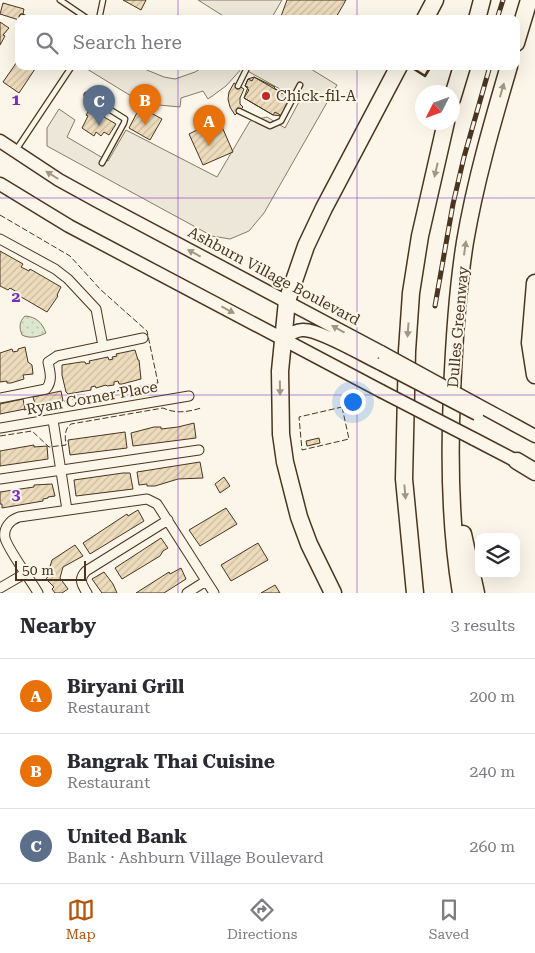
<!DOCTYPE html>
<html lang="en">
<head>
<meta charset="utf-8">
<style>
	body { margin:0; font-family:"Roboto Serif",serif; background:#f7f7f7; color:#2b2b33 }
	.controls { position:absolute; right:15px; bottom:15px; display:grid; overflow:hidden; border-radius:10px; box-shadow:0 5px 20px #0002 }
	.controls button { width:45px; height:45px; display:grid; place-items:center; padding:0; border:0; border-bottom:1px solid #e1e1e2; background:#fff; color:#2b2b33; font:25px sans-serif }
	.compass { position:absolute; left:415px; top:85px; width:45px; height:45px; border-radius:50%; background:#fff; box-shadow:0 5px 20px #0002; rotate:228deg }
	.scale { position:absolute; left:15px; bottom:12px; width:71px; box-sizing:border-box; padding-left:5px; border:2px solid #4a3520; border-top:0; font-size:14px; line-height:18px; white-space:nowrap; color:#4a3520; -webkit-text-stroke:4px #fbf6e9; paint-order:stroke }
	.you { position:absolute; left:352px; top:401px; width:18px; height:18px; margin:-12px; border:4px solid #fff; border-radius:50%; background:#1a73e8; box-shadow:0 0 0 8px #1a73e833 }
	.badge { display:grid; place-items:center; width:32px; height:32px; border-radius:50%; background:#b45309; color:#fff; font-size:16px; font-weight:700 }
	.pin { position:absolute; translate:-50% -41px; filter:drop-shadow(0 1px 2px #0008) }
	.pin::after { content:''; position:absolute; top:26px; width:18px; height:15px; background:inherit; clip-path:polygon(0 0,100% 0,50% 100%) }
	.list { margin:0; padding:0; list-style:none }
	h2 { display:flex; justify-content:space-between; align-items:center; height:65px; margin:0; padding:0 20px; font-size:21px }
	h2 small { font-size:16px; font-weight:400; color:#7c7c81 }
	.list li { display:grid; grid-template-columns:32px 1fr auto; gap:15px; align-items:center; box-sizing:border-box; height:75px; padding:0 20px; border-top:1px solid #e1e1e2 }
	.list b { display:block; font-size:19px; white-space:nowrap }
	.list p { margin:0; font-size:16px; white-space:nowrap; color:#7c7c81 }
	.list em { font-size:16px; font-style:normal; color:#7c7c81 }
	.icon { flex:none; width:28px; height:28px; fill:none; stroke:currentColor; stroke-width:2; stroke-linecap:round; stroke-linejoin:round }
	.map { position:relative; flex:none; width:535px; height:593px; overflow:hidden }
	.search { position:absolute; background:#fff; box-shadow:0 5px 20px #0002; left:15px; right:15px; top:15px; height:55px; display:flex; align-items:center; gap:12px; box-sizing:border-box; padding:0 18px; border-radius:10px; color:#7c7c81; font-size:19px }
	.sheet { height:290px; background:#fff }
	nav { display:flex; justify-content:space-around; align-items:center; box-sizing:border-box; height:70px; border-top:1px solid #e1e1e2; background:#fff; font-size:14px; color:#7c7c81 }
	nav a { display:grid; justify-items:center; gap:2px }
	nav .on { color:#b45309 }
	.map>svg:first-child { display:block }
	.park { fill:url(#park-dots); stroke:#887966 }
	.parking { fill:#ede7d9; stroke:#887966 }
	.building { fill:url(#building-hatch); stroke:#4a3520 }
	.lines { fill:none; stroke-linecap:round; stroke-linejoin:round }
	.lane-casing { stroke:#4a3520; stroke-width:7 }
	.street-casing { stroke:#4a3520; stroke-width:11 }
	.secondary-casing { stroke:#4a3520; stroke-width:15 }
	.highway-casing { stroke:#4a3520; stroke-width:19 }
	.lane { stroke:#fbf6e9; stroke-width:4.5 }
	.street { stroke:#fbf6e9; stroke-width:9 }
	.secondary { stroke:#fbf6e9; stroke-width:12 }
	.highway { stroke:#fbf6e9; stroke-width:16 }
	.rail-casing { stroke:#4a3520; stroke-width:5 }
	.rail { stroke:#fbf6e9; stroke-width:3; stroke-dasharray:9; stroke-linecap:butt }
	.secondary-bridge-casing { stroke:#4a3520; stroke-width:15; stroke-linecap:butt }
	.secondary-bridge { stroke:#fbf6e9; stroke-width:12 }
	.fence { stroke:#4a3520; stroke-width:1; stroke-dasharray:6 2.5; stroke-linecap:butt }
	.wall { stroke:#4a3520; stroke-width:2.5 }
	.oneway { fill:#a29684 }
	.grid { fill:none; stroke:#7b2cbf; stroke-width:1; stroke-opacity:0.55 }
	.poi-dot { fill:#c62828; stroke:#fbf6e9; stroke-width:2 }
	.labels { text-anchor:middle; stroke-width:4; stroke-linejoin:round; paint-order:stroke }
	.poi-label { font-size:15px; fill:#4a3520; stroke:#fbf6e9; text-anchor:start }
	.street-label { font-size:15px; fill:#4a3520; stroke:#fbf6e9 }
	.grid-label { font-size:16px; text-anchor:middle; font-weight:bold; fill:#7b2cbf; stroke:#fbf6e9; stroke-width:4; stroke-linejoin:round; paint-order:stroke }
</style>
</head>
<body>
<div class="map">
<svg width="535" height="593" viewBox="0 0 535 593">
	<defs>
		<pattern id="park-dots" width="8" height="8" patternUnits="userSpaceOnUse" patternTransform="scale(1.25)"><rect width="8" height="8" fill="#dce7d0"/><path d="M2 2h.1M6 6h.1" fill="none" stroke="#bec7b2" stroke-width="1.8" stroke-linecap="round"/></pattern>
		<pattern id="building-hatch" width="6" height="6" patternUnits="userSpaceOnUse" patternTransform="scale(1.25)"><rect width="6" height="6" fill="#ecdcbc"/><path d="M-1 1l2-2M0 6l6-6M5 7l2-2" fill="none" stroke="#ccbda1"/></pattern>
	</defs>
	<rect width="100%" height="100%" fill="#fbf6e9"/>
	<path class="park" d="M25 316C37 317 42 323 46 333 38 337 30 339 22 335 19 327 19 322 25 316Z"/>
	<path class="parking" d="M198 0H282L271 19H228Z
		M89 66H137L164 77 175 79 195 72 205 66H306L337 85 264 213 249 231 230 239 212 236 47 146V128L59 109 75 120 67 137 108 161 126 130 217 177 250 121 267 117 285 128 300 100 242 68 226 86 208 99 203 91 181 98 180 107 159 105 136 99 87 69Z"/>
	<path class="building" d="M123 0H146L141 10Z
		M287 0H346L335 19H280Z
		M3 3 24 9 22 19H19V20L0 14Z
		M0 22 9 28 3 35 5 36 0 45Z
		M19 59V66H37L19 93 3 82Z
		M254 77 275 87 274 88 285 95 283 98 291 101 282 116 275 112 273 115 244 98 248 87 245 86 248 79 252 81Z
		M254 77 285 95 291 101 282 116 273 115 244 98 249 90 245 86 248 79Z
		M234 83 244 89 240 98V104L243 107 235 115 230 107 228 99 229 92Z
		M102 96 113 103 104 117 116 124 109 135 104 132 101 136 96 132 94 136 82 128 88 116 86 115 90 109 93 111Z
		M140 107 162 119 150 140 129 128Z
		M206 120 211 124 219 120 233 152 203 165 189 134 197 130 199 123Z
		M0 251 23 264 21 267 29 271 30 269 61 287 57 295 58 296 47 312 16 294 17 292 10 288 8 290 0 286Z
		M25 347 28 362 32 365 33 374 23 375 24 379 11 383H7V381L0 382V353L12 349 13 352 18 351V349Z
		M135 350 138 360H139L141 379 122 384H119L118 381 114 382V385L107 386 106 385 96 388 95 386 91 387V390L68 394 66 392 62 375V365L81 362H85L86 364 90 363 89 361 108 357 109 360 113 359 112 357 117 356 116 354Z
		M61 391 63 401 36 407 33 397Z
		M23 399 25 409 0 414V404Z
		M194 423 196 438 133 446 131 433 154 427H161V429L178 427Z
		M125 432 127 448 70 455 68 440Z
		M319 438 320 443 307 446 306 441Z
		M34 445V447L47 446 48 459 0 466V451Z
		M200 462 203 478 178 479 155 486H147V484L139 485 137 472Z
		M123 473H130L133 489 76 496 74 480Z
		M224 477 230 486 220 493 215 484Z
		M52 484 55 496 48 497V498L43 499V501L2 508V504H0V492L34 487V485Z
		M226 508 237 524 200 546 189 530Z
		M138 510 144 521 90 554 83 543 127 514 128 516Z
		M161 538 168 548 163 551 160 556 122 579 115 568Z
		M258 543 268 560 231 581 221 565Z
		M75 545 83 556 63 567 60 578 68 589 62 593H55L52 589 54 587 46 579 50 574 48 573 52 560Z
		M181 568 186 579 164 593H136L169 572 170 574Z
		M104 572 113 584 117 593H102L92 579Z
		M275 585 280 593H261Z"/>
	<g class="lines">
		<g class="lane-casing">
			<path id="lane" d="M60 0 88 19
				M22 17 26 19
				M99 19 103 0
				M238 86 248 66
				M87 95 98 102
				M239 111 270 126 281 121 300 85
				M16 150 72 66
				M102 163 124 123 125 119 109 109"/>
		</g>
		<g class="street-casing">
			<path id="street" d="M0 239 55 269 68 279 96 309 103 346
				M0 398 46 389C53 381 50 372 48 362L57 356 143 338
				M53 420 67 510
				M0 428 189 396
				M0 479 199 450
				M0 588 26 573
				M38 593C32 582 7 548 5 538 3 528 10 520 19 517L147 499 157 504 214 593
				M87 593C82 585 78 579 86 571L168 520
				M187 593 206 581"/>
		</g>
		<g class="secondary-casing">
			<path id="secondary" d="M0 141 59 180 99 202 381 352
				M0 184 69 226 381 391
				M283 339C289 335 296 329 304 330 320 330 364 356 381 364
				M476 404 535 436
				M474 439 524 465"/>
		</g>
		<g class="highway-casing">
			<path id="highway" d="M425 19 435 0
				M477 19 482 0
				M516 43 529 0
				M452 99 462 66
				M535 283 530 343 535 375
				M517 461 535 472
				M463 534 476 593
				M333 593 309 544 299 517 285 462 281 434 280 371 287 301 306 246 324 208 399 66
				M415 593 404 479 407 351 411 293 420 236 446 122
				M461 593C450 527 449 460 452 393 454 343 457 292 465 242 475 183 492 124 509 66"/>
		</g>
		<use href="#lane" class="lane"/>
		<use href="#street" class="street"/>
		<use href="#secondary" class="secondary"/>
		<use href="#highway" class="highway"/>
		<g class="rail-casing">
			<path id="rail" d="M497 19 503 0
				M435 306 453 204 464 157 490 66"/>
		</g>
		<use href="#rail" class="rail"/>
		<g class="secondary-bridge-casing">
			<path id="secondary-bridge" d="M381 352 476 404
				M381 364 477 414
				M381 391 474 439"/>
		</g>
		<use href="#secondary-bridge" class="secondary-bridge"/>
		<path class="fence" d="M0 215 70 256 101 290 147 331 158 383 60 402
			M342 407 349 439 302 450 299 417Z
			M24 410 38 407
			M0 436 32 431 49 447 66 445C65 438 64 429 71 424L163 408C176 414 188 412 201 408"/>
		<path class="wall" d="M416 66 414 69 425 76 431 66"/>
	</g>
	<defs><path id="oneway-solid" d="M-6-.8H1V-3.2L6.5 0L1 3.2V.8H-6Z" transform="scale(1.25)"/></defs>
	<g class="oneway">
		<use href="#oneway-solid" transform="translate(502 90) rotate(-74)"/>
		<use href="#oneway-solid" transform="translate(436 170) rotate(103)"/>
		<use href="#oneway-solid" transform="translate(52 175) rotate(-148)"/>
		<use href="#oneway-solid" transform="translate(465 248) rotate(-82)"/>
		<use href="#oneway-solid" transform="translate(194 253) rotate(-152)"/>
		<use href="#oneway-solid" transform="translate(228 310) rotate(28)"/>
		<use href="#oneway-solid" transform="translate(338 329) rotate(-151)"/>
		<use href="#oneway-solid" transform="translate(408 330) rotate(94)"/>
		<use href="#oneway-solid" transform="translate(280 388) rotate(89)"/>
		<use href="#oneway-solid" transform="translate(405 492) rotate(85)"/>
	</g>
	<path class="grid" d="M178 0V19M357 0V19M178 66V593M357 66V593M0 198H535M0 395H535"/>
	<circle class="poi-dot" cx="266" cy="96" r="5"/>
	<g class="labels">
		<g class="poi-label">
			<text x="276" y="101">Chick-fil-A</text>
		</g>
		<g class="street-label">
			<text transform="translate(274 276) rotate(28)" y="5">Ashburn Village Boulevard</text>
			<text transform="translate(458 327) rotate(-85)" y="5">Dulles Greenway</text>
			<text transform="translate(92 398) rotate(-10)" y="5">Ryan Corner Place</text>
		</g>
	</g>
	<g class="grid-label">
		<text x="16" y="105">1</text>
		<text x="16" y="302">2</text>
		<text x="16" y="500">3</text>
	</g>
</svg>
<div class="controls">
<button><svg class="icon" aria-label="layers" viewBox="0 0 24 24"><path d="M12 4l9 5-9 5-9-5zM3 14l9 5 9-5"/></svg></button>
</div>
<svg class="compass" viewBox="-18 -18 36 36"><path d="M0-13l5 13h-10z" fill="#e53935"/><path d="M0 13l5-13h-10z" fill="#7c7c81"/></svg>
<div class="scale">50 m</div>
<div class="you"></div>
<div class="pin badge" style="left:209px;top:146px;background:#e8710a">A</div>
<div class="pin badge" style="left:145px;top:125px;background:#e8710a">B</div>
<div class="pin badge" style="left:99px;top:126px;background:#5c6f8a">C</div>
<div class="search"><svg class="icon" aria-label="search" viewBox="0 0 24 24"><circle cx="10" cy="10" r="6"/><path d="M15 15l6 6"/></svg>Search here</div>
</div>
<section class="sheet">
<h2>Nearby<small>3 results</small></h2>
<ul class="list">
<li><span class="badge" style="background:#e8710a">A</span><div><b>Biryani Grill</b><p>Restaurant</p></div><em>200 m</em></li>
<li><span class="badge" style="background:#e8710a">B</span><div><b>Bangrak Thai Cuisine</b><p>Restaurant</p></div><em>240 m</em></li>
<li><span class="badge" style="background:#5c6f8a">C</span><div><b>United Bank</b><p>Bank · Ashburn Village Boulevard</p></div><em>260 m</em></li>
</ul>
</section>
<nav>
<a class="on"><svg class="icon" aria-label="map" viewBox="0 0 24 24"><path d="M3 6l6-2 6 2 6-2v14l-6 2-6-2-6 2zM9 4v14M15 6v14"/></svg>Map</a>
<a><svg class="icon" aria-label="directions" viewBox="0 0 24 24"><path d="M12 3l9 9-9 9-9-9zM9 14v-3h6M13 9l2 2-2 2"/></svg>Directions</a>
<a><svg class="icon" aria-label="saved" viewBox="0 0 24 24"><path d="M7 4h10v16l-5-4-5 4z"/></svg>Saved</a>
</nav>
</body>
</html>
